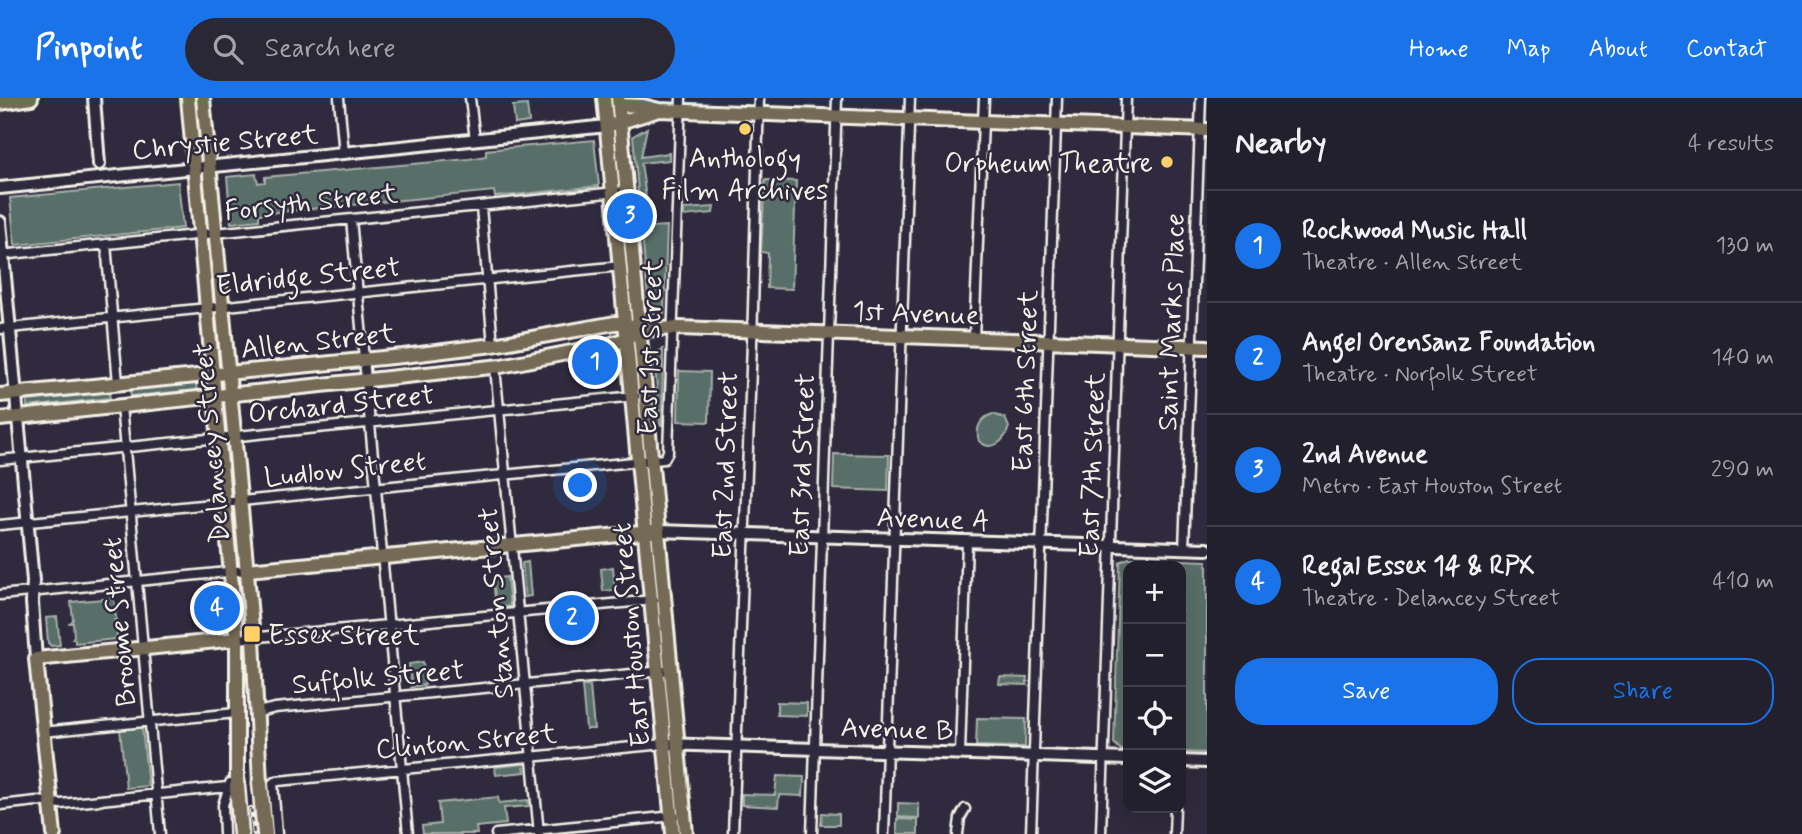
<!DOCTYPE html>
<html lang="en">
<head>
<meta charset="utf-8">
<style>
	body { margin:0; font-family:Mynerve,sans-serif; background:#2b2836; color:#f1f3f6 }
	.controls { position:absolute; right:21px; bottom:21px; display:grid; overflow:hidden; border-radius:14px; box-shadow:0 7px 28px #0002 }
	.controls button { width:63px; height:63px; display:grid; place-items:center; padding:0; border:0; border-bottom:2px solid #403e4a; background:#23202e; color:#f1f3f6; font:35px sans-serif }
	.you { position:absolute; left:581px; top:388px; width:24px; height:24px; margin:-18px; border:5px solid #fff; border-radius:50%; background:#1a73e8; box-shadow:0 0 0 10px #1a73e833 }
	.badge { display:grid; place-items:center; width:46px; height:46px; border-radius:50%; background:#1a73e8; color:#fff; font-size:23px; font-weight:700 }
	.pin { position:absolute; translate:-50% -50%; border:4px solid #fff; box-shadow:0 2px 7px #0006 }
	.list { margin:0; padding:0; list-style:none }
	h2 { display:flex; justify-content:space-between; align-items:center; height:91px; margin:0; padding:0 28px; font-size:30px }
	h2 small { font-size:23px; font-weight:400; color:#a3a3aa }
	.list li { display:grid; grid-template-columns:46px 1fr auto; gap:21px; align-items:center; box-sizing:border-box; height:112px; padding:0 28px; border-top:2px solid #403e4a }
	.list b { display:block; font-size:26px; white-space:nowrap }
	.list p { margin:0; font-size:23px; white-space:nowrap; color:#a3a3aa }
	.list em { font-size:23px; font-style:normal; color:#a3a3aa }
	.actions { display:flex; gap:14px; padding:21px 28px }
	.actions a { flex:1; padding:16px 0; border:2px solid #1a73e8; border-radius:28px; text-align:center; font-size:24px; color:#1a73e8 }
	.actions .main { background:#1a73e8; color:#fff }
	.icon { flex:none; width:38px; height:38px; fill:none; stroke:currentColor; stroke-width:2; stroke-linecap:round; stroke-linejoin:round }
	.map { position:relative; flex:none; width:1207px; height:736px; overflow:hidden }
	header { display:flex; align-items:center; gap:42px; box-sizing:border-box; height:98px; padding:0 35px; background:#1a73e8; color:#fff }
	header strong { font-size:33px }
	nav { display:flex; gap:38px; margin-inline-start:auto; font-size:24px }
	.search { width:490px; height:63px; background:#2b2836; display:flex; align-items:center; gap:18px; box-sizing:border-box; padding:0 24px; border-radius:38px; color:#a3a3aa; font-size:26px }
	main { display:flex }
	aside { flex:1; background:#23202e }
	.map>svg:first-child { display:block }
	.green { fill:#586e68; stroke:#a6b0a8; stroke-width:2 }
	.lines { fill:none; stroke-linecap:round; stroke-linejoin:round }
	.street-casing { stroke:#f4f1e8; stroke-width:13 }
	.secondary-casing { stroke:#f4f1e8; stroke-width:16 }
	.primary-casing { stroke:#f4f1e8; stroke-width:18 }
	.highway-casing { stroke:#f4f1e8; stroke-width:19 }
	.street { stroke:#2f2a3d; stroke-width:8 }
	.secondary { stroke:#2f2a3d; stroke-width:10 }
	.primary { stroke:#756b55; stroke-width:12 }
	.highway { stroke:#756b55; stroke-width:14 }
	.rail-casing { stroke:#f4f1e8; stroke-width:4.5 }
	.rail { stroke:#2f2a3d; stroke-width:2; stroke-dasharray:5; stroke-linecap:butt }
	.poi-dot { fill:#ffd166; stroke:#2f2a3d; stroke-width:2.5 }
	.labels { text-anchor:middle; stroke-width:5; stroke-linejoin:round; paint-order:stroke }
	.street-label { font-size:28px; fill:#f4f1e8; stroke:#2f2a3d }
	.poi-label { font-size:28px; fill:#f4f1e8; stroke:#2f2a3d }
</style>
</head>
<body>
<header>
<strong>Pinpoint</strong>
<div class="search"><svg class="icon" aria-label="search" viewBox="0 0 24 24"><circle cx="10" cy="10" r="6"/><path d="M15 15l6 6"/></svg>Search here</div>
<nav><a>Home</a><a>Map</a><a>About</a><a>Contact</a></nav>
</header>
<main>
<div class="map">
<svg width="1207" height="736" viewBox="0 0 1207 736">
	<rect width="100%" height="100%" fill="#2f2a3d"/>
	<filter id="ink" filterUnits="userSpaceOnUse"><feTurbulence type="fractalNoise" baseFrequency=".0143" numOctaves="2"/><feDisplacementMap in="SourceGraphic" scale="14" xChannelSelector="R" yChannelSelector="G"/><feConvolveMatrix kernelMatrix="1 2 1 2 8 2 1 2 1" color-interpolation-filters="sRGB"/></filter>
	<g filter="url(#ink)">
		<path class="green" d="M527 7 529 24 515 26 513 8Z
			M647 30 641 59 669 55V62L641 65 650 129 667 128 664 215H650L649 208 651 207V201H648L633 38Z
			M594 42 599 88 495 99 494 93 259 116V122L231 125 227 79 256 76 258 85 265 84V79L469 61 486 58V52Z
			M765 82 796 83 792 191 767 190 768 155 761 154Z
			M178 84 183 130 15 147 10 100Z
			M714 109 713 115 684 118V111Z
			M663 251 662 327H660L654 256Z
			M679 273 710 274 709 324 678 323Z
			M188 286H196L197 292 131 298 130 292Z
			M99 295H109L110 300 27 309V303Z
			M993 316 1005 320 1009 329C1005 343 992 355 979 343 975 330 980 320 993 316Z
			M834 356 889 357 888 393 833 391Z
			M1129 460 1207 463V655L1181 654V468H1128V652H1121L1114 645 1120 464Z
			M528 464 531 498 525 499 522 465Z
			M613 469 615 492 603 493 601 471Z
			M507 479 510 508 496 510 493 481Z
			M113 500 117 514 115 515 117 522H114L115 532H118L116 541 75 545V541H72L74 538 73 525H70L73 522 71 504Z
			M57 519 60 547 51 548 48 545 46 520Z
			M423 564 425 587 411 589 409 566Z
			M1000 579 1027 580V587L999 586Z
			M582 588H590L594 631H586Z
			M777 604 807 605V618L777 617Z
			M977 620 1026 621 1025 649 976 648Z
			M142 629 148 688 126 690 120 631Z
			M524 666 525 674 496 677 495 669Z
			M777 678 804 679 803 698 779 697 778 709 742 707V696L775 697Z
			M498 699 499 705 528 702 529 708 504 710 506 726 476 729 477 736H423L422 728 440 726 438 705Z
			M898 705 919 706V720L898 719Z
			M822 715 839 716V727H821Z
			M897 721 918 722V736H897Z"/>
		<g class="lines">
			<g class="street-casing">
				<path id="street" d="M339 0 344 56
					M470 0 475 42
					M481 109 493 247
					M351 121 408 736
					M106 146 118 285
					M0 157 626 93
					M0 231 621 168
					M974 240 984 0
					M495 269 539 736
					M121 308 160 736
					M0 362 635 298
					M0 427 664 361 668 354 681 0
					M1184 451 1201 0
					M0 497 247 472
					M237 541 654 502
					M258 614 275 610 663 573
					M42 634 236 615
					M960 655 967 444
					M0 707 37 703 61 706 237 688
					M224 736 223 707 230 685
					M277 736 273 685 278 683 664 646
					M496 736 674 718
					M733 736 752 245 759 0
					M812 736 837 0
					M884 736 910 0
					M958 736 960 720 965 711
					M1031 736 1057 0
					M1101 736 1126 0
					M1174 736 1175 710"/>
			</g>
			<g class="secondary-casing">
				<path id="secondary" d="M94 0 99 66
					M0 90 607 28
					M0 124 33 483 32 504 36 561
					M658 433 1207 451
					M664 646 1128 661
					M1181 663 1207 664"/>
			</g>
			<g class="primary-casing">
				<path id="primary" d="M188 0 237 544V688
					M203 0 253 540 260 685
					M604 0 673 736
					M618 0 686 736
					M0 5 31 0
					M619 7 643 8 659 12
					M614 26 659 12 1207 32
					M0 297 403 258 493 247 615 225H625L631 228
					M0 321 501 268 612 246 626 241 638 232 679 230 1207 249
					M247 472 651 434
					M54 736 36 561 237 541"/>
			</g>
			<g class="highway-casing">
				<path id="highway" d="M260 685 265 736
					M237 688 241 736"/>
			</g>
			<use href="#street" class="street"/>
			<use href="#secondary" class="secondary"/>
			<use href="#primary" class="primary"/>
			<use href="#highway" class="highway"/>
			<g class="rail-casing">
				<path id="rail" d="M251 710 254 736"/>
			</g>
			<use href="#rail" class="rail"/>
		</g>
	</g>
	<g class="poi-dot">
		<circle cx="745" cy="31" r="7"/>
		<circle cx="1167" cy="64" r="7"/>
		<rect x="243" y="527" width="18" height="18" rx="3.5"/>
	</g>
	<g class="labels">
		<g class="street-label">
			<text transform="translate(225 43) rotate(-5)" y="10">Chrystie Street</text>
			<text transform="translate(311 103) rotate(-6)" y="10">Forsyth Street</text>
			<text transform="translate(308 177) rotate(-6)" y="10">Eldridge Street</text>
			<text transform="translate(916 214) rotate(2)" y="10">1st Avenue</text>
			<text transform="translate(1170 224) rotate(-88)" y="10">Saint Marks Place</text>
			<text transform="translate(318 242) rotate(-6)" y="10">Allen Street</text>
			<text transform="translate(649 249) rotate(-88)" y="10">East 1st Street</text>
			<text transform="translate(1024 283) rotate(-88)" y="10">East 6th Street</text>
			<text transform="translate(341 305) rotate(-6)" y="10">Orchard Street</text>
			<text transform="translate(210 345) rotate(-95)" y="10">Delancey Street</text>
			<text transform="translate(724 367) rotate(-88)" y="10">East 2nd Street</text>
			<text transform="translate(801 367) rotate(-88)" y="10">East 3rd Street</text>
			<text transform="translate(1091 367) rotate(-88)" y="10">East 7th Street</text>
			<text transform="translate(345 370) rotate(-6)" y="10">Ludlow Street</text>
			<text transform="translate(933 420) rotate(2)" y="10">Avenue A</text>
			<text transform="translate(495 505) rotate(-95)" y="10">Stanton Street</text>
			<text transform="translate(118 524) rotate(-95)" y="10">Broome Street</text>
			<text transform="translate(630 537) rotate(-95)" y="10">East Houston Street</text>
			<text transform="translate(378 578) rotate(-5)" y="10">Suffolk Street</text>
			<text transform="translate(897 630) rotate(2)" y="10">Avenue B</text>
			<text transform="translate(466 642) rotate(-5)" y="10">Clinton Street</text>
		</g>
		<g class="poi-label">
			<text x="745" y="69">Anthology<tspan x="745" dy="32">Film Archives</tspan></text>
			<text x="1153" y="74" text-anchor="end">Orpheum Theatre</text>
			<text x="268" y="546" text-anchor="start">Essex Street</text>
		</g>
	</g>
</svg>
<div class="controls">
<button>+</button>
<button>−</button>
<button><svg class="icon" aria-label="locate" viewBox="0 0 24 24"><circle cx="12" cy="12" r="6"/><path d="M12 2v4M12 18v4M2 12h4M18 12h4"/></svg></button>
<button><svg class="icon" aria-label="layers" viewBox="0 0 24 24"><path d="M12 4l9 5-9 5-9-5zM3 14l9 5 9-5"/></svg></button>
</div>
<div class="you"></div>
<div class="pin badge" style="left:595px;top:264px">1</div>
<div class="pin badge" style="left:572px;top:520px">2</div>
<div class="pin badge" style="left:630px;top:118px">3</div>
<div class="pin badge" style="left:217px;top:510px">4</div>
</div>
<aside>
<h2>Nearby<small>4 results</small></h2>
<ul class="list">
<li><span class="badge">1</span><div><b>Rockwood Music Hall</b><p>Theatre · Allen Street</p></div><em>130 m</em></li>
<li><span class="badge">2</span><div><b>Angel Orensanz Foundation</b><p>Theatre · Norfolk Street</p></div><em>140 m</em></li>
<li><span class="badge">3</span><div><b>2nd Avenue</b><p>Metro · East Houston Street</p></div><em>290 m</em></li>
<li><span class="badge">4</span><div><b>Regal Essex 14 &amp; RPX</b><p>Theatre · Delancey Street</p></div><em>410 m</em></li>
</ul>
<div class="actions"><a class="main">Save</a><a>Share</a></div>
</aside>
</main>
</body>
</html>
